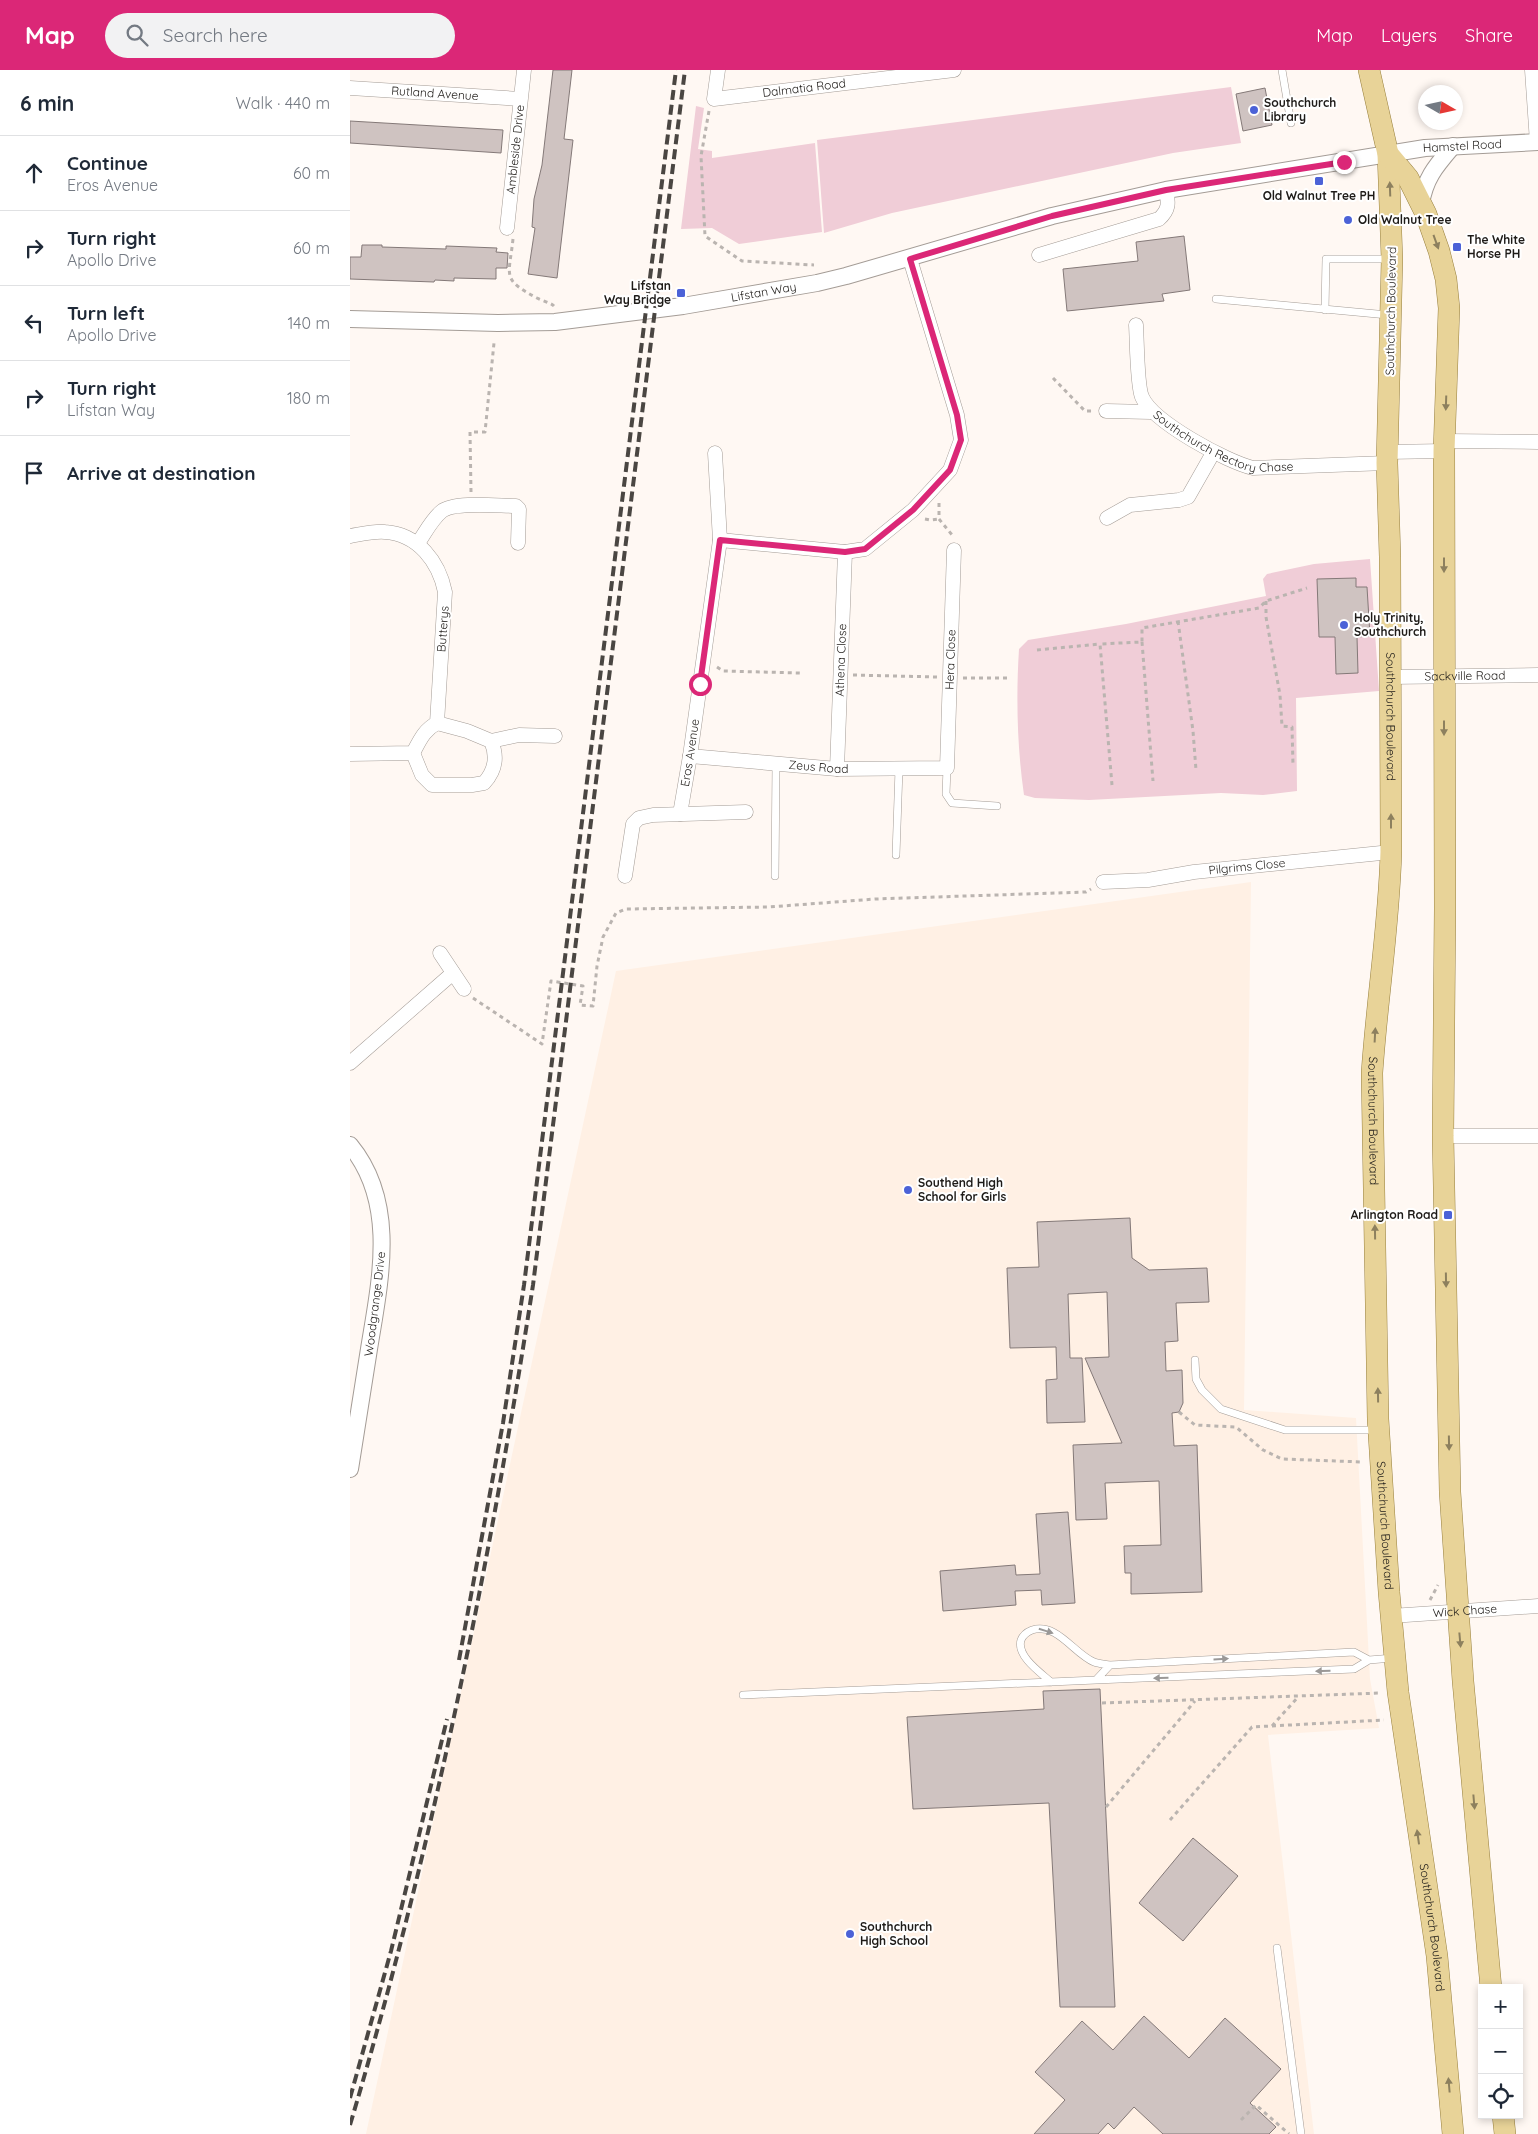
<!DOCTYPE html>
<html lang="en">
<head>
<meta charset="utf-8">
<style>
	body { margin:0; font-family:Quicksand,sans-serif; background:#f2f2f3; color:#1f2937 }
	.controls { position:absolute; right:15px; bottom:15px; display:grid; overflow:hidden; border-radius:0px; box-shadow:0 2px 8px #0003 }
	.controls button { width:45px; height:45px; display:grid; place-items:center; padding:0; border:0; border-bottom:1px solid #e0e1e3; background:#fff; color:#1f2937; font:25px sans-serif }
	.compass { position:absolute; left:1068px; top:15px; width:45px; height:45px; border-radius:50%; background:#fff; box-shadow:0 2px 8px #0003; rotate:99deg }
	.stop { position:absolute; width:15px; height:15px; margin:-11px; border:4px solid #db2777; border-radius:50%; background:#fff }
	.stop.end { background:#db2777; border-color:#fff; box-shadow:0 1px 5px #0008 }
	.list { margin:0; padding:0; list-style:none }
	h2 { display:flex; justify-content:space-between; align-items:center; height:65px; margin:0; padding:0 20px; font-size:21px }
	h2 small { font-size:16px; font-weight:400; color:#747a83 }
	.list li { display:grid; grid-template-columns:32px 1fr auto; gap:15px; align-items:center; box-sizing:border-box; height:75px; padding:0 20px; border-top:1px solid #e0e1e3 }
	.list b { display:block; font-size:19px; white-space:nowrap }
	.list p { margin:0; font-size:16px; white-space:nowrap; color:#747a83 }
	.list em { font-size:16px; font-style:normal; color:#747a83 }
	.icon { flex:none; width:28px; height:28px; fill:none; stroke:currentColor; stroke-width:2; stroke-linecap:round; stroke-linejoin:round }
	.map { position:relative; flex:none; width:1188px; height:2064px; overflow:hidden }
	header { display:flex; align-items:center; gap:30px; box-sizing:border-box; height:70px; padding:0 25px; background:#db2777; color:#fff }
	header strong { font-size:24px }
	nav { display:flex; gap:28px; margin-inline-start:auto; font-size:18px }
	.search { width:350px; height:45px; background:#f2f2f3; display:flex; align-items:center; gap:12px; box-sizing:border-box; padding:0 18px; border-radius:28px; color:#747a83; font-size:19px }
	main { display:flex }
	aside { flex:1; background:#fff }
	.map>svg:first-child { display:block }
	.built { fill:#fff0e4 }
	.green { fill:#f0cdd7 }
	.building { fill:#cfc3c1; stroke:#847978 }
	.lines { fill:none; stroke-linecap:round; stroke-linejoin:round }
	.service-casing { stroke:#a49c96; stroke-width:8 }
	.minor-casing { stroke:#a49c96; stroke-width:15 }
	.tertiary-casing { stroke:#a49c96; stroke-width:18 }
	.primary-casing { stroke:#98803e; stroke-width:22 }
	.path { stroke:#bab4b0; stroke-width:3; stroke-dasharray:4 4; stroke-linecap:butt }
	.service { stroke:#fff; stroke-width:7 }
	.minor { stroke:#fff; stroke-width:14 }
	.tertiary { stroke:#fff; stroke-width:16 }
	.primary { stroke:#e8d398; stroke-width:21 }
	.rail { stroke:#4a4642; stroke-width:4; stroke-dasharray:10 5; stroke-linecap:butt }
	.oneway { fill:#8d805e }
	.oneway2 { fill:#9a9897 }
	.route { stroke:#db2777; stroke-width:6 }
	.poi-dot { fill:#4c62d7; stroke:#fff; stroke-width:2 }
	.labels { text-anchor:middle; stroke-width:4; stroke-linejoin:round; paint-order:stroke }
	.street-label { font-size:12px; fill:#1e1b18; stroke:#fff }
	.poi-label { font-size:12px; font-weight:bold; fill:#1e1b18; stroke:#fff; text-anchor:start }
</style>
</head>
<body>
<header>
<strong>Map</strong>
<div class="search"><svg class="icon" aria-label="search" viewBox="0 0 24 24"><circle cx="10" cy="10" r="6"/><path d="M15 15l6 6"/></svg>Search here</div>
<nav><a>Map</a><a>Layers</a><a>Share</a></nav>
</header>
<main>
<aside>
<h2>6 min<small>Walk · 440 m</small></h2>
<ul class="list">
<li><svg class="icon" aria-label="ahead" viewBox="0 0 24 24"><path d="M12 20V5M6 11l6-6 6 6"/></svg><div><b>Continue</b><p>Eros Avenue</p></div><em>60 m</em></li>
<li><svg class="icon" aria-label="right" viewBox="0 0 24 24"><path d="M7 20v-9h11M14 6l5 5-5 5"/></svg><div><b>Turn right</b><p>Apollo Drive</p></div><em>60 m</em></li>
<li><svg class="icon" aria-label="left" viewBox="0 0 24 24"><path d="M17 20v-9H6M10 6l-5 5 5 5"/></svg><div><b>Turn left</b><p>Apollo Drive</p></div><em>140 m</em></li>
<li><svg class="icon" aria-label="right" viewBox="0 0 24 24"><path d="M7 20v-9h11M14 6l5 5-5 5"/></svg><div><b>Turn right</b><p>Lifstan Way</p></div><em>180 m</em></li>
<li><svg class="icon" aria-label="arrive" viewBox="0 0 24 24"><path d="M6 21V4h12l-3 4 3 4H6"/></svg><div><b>Arrive at destination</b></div></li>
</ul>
</aside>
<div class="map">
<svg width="1188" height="2064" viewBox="0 0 1188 2064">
	<rect width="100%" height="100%" fill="#fff8f3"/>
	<path class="built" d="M901 812 894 1340 1006 1348 1020 1609 1029 1658 918 1665 964 2064H16L266 901Z"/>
	<path class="green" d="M881 17 891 73 823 83 542 143 474 163 467 70Z
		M346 36 354 38 348 79 362 81V88L465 73 472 162 389 174 362 158 331 159Z
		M1020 489 1029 621 946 628 947 721 913 725 871 723 739 730 685 728 674 725C667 677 666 627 669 579L678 570 776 554 916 526 913 509 917 504 964 494Z"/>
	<path class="building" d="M203 0H222L214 69 223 70 207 208 178 204 185 158 182 157 184 129 192 95Z
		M915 18 922 55 893 61 886 24Z
		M0 51 153 60 151 83 0 73Z
		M834 166 840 220 812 224 814 231 717 241 713 199 788 191 786 172Z
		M12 175H32V177L96 179V176L147 178 146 182 158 183 157 198H146V209L104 208V211L85 210 84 212 0 209V187H11Z
		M1006 508V517H1017L1020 566 1007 567 1008 603 986 604 985 567H969L967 509Z
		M780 1148 782 1188 799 1200 857 1198 859 1232 826 1233 828 1271 815 1272 816 1301 832 1300 833 1333 829 1342 822 1343 824 1376 847 1375 852 1522 781 1524V1503H775L774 1476 811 1475 809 1411 755 1413 757 1449 726 1450 723 1375 772 1373 735 1288 759 1287 757 1222 718 1224 720 1288H732L735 1352 697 1353 696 1310 707 1309 706 1277 660 1278 657 1198 689 1197 687 1152Z
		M718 1442 725 1533 692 1535 691 1520 665 1521 666 1535 593 1541 590 1501 665 1495 666 1505 690 1504 686 1444Z
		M750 1619 765 1937H710L699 1733 563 1739 557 1647 694 1639 693 1621Z
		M843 1768 888 1806 833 1871 789 1833Z
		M794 1946 839 1988 875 1948 931 1999 900 2033 926 2057 919 2064H813L784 2037 764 2059 758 2053 748 2064H684L715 2030 685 2002 732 1951 763 1980Z"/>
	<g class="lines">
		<g class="service-casing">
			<path id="service" d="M932 0 941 53
				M866 229 1038 245
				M975 240 976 189H1040
				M597 698 596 724 602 733 647 736
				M546 785 549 699
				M425 806 426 694
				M845 1290 846 1309 852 1320 871 1339 935 1360H1026
				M1019 1590 1004 1582 760 1595 746 1610 1004 1599 1019 1590 1043 1588
				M701 1612C691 1603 666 1586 671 1570 673 1565 677 1562 682 1560 707 1552 724 1584 744 1592 749 1594 755 1594 760 1595
				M393 1625 746 1610
				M927 1878 951 2064"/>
		</g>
		<g class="minor-casing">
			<g id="minor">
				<path id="s1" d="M368 0 364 29 604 0"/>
				<path d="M1182 0 1187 72"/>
				<path id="s2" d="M0 18 170 29"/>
				<path id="s3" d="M157 158 174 0"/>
				<path d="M689 185 809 149C819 140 819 133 816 120"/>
				<path id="s4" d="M786 255C787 270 787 316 792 327 803 352 877 392 903 398L1037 393"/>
				<path d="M756 341 801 342"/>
				<path d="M1095 371 1188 372"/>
				<path d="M1037 382 1094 381"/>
				<path d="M757 448 780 435 829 430 838 427 863 383"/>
				<path d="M0 466C12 464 24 461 35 462 68 464 89 492 95 522L87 653C74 660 70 670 63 683L0 684"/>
				<path d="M370 470 495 482 515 479 563 440 600 400 611 370 607 345 560 189"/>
				<path d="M68 473C75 463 82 449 92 441 105 431 149 436 166 436L169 439 168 473"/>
				<path id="s5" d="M1041 607 1188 605"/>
				<path d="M141 671 169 665 205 666"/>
				<path d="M63 683 72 705 82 715H122L134 713C145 701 148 687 141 671L117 661 87 653"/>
				<path id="s6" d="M340 686 487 699 597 698 604 480"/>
				<path id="s7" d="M487 699 495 482"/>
				<path id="s8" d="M330 744 340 686 370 470 365 383"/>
				<path d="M275 806 283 754 289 748 303 745 396 742"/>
				<path id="s9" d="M753 812 798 810 844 802 1041 782"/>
				<path d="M90 883 114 919"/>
				<path d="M0 993 103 903"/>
				<path d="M1093 1066H1188"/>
				<path id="s10" d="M1041 1546 1188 1536"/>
			</g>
		</g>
		<g class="tertiary-casing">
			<g id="tertiary">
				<path d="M1071 134C1075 108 1086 96 1103 76"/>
				<path id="s11" d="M0 249 148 253 205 252 333 236 467 213 496 206 702 146 816 120 1075 78 1188 72"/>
				<path d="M0 1075C48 1133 30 1211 19 1279 13 1319 6 1359 0 1399"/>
			</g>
		</g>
		<g class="primary-casing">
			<g id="primary">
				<path id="s12" d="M1019 0 1038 84 1042 189 1037 393 1040 487 1041 782C1039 856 1027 929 1022 1003L1028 1349 1039 1522 1048 1622 1087 1886 1103 2064"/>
				<path d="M1038 84 1058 108 1076 144 1089 181 1096 209 1099 238 1094 381 1095 838 1093 1066 1100 1422 1113 1611 1141 1918"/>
				<path d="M1153 2045 1155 2064"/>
			</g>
		</g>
		<path class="path" d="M359 41 351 86 355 166 392 191 464 195
			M163 169C159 207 151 209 187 228 193 231 201 233 204 236
			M703 308 735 341H743
			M121 422 120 362H135L144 273
			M589 433V449L603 466
			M575 449 580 450 589 449
			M916 531V547L930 625 932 656 942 657 943 695
			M828 551 843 661 846 700
			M792 572 803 711
			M687 580 750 574
			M367 597 373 601 450 603
			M503 605 587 607
			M613 608H661
			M762 715 750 574 792 572V558L909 538 916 531 957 518
			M123 928 192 974 201 911 233 916 230 935 243 936 247 896 253 867 266 843 276 839 419 837 525 829 736 822 741 819
			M829 1342 845 1355 886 1357 913 1380 932 1389 1012 1392
			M1080 1530 1088 1515
			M752 1633 1031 1623
			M922 1656 948 1627
			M756 1737 845 1631
			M820 1750 902 1657 1034 1650
			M891 2050 906 2035 939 2064"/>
		<use href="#service" class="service"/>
		<use href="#minor" class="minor"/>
		<use href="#tertiary" class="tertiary"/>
		<use href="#primary" class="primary"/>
		<path class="rail" d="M109 1590 153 1353 174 1215 326 0
			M0 2028 41 1881 97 1649
			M0 2055C82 1780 139 1499 183 1215L335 0"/>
	</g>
	<defs><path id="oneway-solid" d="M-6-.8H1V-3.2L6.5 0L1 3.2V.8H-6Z" transform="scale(1.25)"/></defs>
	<g class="oneway">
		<use href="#oneway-solid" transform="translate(1040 119) rotate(-92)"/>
		<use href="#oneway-solid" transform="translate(1086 172) rotate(70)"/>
		<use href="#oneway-solid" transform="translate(1096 333) rotate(92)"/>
		<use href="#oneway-solid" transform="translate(1094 495) rotate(90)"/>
		<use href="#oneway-solid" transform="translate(1094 658) rotate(90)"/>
		<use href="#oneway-solid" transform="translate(1041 751) rotate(-90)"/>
		<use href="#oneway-solid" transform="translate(1025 965) rotate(-87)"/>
		<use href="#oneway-solid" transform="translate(1025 1162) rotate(-91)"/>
		<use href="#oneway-solid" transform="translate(1096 1210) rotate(89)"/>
		<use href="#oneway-solid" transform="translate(1028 1325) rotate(-91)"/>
		<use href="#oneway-solid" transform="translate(1099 1373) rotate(89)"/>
		<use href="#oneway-solid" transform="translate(1110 1570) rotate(85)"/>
		<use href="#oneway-solid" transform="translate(1124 1732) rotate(85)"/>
		<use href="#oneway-solid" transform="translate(1068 1767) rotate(-98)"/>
		<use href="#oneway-solid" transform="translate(1099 2015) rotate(-95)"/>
	</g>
	<g class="oneway2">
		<use href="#oneway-solid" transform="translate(696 1561) rotate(17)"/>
		<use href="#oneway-solid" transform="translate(871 1589) rotate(-3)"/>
		<use href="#oneway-solid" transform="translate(973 1601) rotate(178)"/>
		<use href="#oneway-solid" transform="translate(811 1608) rotate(178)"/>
	</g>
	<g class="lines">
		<path class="route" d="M350 614 370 470 495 482 515 479 563 440 600 400 611 370 607 345 560 189 702 146 816 120 994 92"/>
	</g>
	<g class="poi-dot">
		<circle cx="904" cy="40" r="5"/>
		<rect x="964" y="106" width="10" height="10" rx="2.5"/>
		<circle cx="998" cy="150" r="5"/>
		<rect x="1102" y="172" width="10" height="10" rx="2.5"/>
		<rect x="326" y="218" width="10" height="10" rx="2.5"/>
		<circle cx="994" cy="555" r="5"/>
		<circle cx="558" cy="1120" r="5"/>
		<rect x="1093" y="1140" width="10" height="10" rx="2.5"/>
		<circle cx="500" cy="1864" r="5"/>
	</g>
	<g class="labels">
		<g class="street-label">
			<text dy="4" stroke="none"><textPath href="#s1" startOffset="120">Dalmatia Road</textPath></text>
			<text dy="4" stroke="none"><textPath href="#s2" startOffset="85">Rutland Avenue</textPath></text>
			<text dy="4" stroke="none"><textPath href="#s11" startOffset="1131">Hamstel Road</textPath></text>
			<text dy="4" stroke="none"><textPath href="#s3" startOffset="79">Ambleside Drive</textPath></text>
			<text dy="4" stroke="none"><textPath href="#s11" startOffset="416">Lifstan Way</textPath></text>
			<text transform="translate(1041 241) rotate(-89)" y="4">Southchurch Boulevard</text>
			<text dy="4" stroke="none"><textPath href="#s4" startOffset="170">Southchurch Rectory Chase</textPath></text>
			<text transform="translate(93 559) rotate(-86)" y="4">Butterys</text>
			<text dy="4" stroke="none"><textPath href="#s6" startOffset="366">Hera Close</textPath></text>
			<text dy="4" stroke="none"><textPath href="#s7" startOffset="109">Athena Close</textPath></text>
			<text dy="4" stroke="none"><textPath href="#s5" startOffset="74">Sackville Road</textPath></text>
			<text dy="4" stroke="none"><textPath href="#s12" startOffset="649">Southchurch Boulevard</textPath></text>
			<text dy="4" stroke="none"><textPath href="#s8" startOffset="62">Eros Avenue</textPath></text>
			<text dy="4" stroke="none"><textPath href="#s6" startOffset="129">Zeus Road</textPath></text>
			<text dy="4" stroke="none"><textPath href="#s9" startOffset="145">Pilgrims Close</textPath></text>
			<text dy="4" stroke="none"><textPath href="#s12" startOffset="1054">Southchurch Boulevard</textPath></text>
			<text transform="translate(25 1234) rotate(-83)" y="4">Woodgrange Drive</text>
			<text dy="4" stroke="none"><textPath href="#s12" startOffset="1459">Southchurch Boulevard</textPath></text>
			<text dy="4" stroke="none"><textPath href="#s10" startOffset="74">Wick Chase</textPath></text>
			<text dy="4" stroke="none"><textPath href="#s12" startOffset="1864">Southchurch Boulevard</textPath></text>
		</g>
		<g class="poi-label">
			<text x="914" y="37">Southchurch<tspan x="914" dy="14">Library</tspan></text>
			<text x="969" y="130" text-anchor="middle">Old Walnut Tree PH</text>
			<text x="1008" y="154">Old Walnut Tree</text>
			<text x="1117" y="174">The White<tspan x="1117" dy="14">Horse PH</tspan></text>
			<text x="321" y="220" text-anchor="end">Lifstan<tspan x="321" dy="14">Way Bridge</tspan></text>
			<text x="1004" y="552">Holy Trinity,<tspan x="1004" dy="14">Southchurch</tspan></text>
			<text x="568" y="1117">Southend High<tspan x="568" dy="14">School for Girls</tspan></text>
			<text x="1088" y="1149" text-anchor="end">Arlington Road</text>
			<text x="510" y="1861">Southchurch<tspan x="510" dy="14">High School</tspan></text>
		</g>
	</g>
</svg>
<div class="controls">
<button>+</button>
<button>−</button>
<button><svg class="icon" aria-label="locate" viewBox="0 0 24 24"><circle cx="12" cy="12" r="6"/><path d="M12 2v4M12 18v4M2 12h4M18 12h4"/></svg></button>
</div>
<svg class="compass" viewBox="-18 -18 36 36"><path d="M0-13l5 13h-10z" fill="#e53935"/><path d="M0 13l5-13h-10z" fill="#747a83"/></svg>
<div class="stop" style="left:350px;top:614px"></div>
<div class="stop end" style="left:994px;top:92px"></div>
</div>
</main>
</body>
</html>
